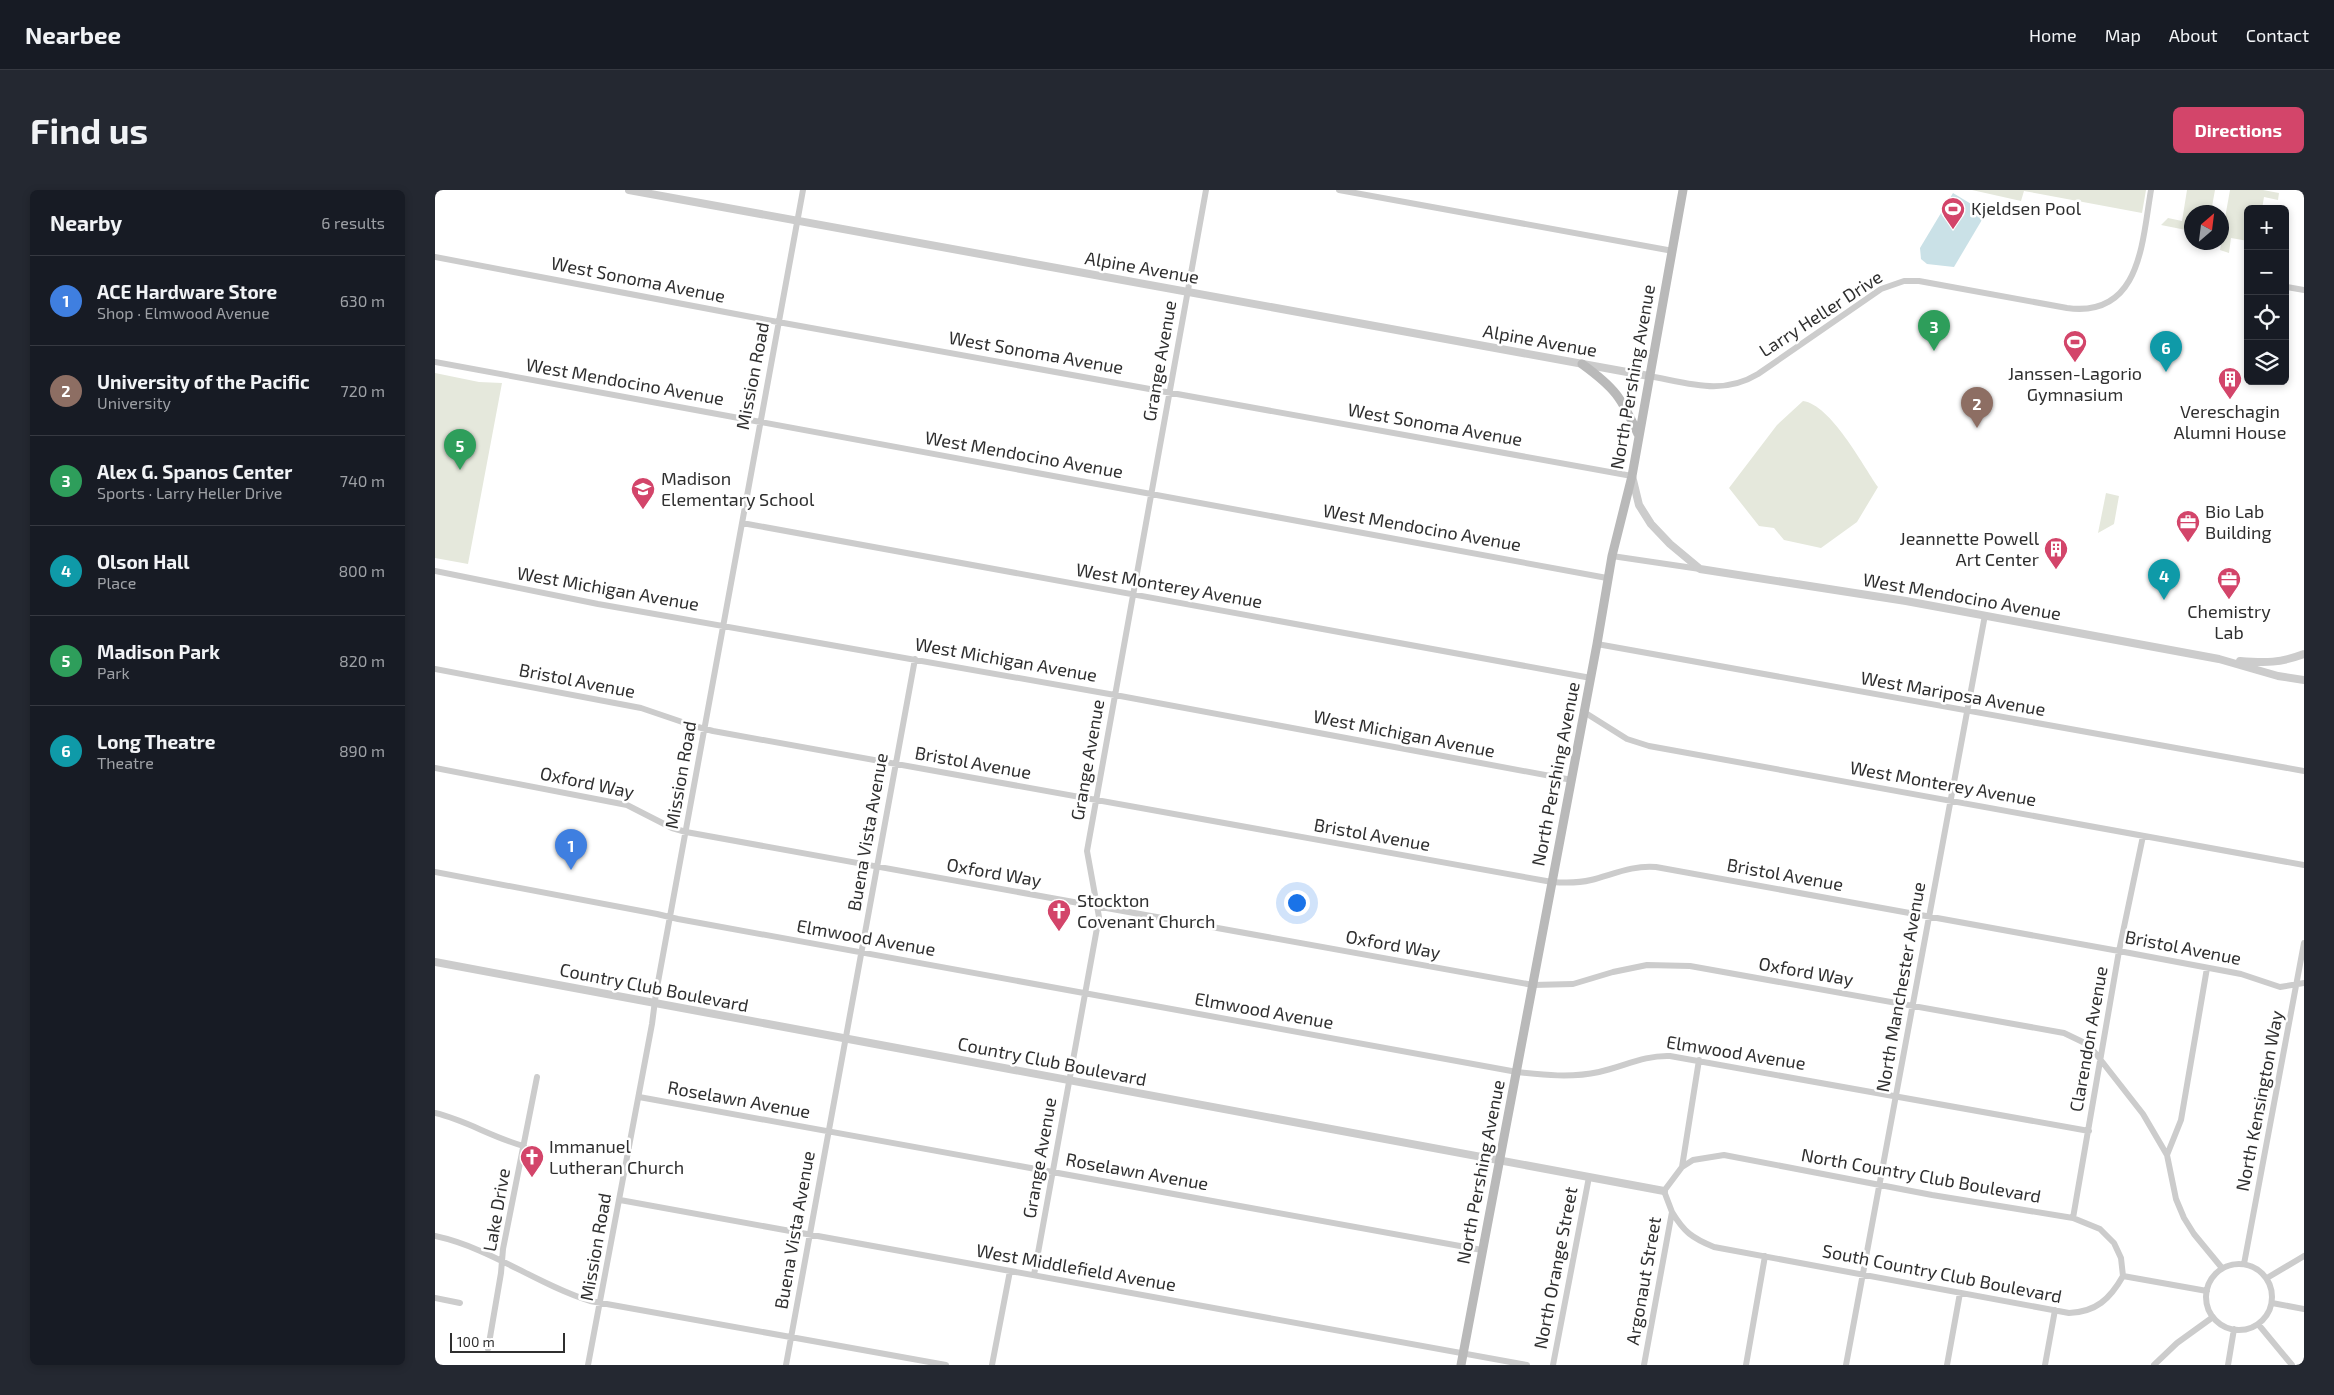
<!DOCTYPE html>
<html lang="en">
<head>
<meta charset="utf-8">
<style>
	body { margin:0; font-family:"Exo 2",sans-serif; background:#242831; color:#f1f3f6 }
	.controls { position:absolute; right:15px; top:15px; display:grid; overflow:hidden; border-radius:8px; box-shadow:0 2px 8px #0003 }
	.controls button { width:45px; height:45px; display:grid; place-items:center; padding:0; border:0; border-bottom:1px solid #363941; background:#171b24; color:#f1f3f6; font:25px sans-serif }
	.compass { position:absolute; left:1749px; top:15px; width:45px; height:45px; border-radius:50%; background:#171b24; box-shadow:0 2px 8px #0003; rotate:28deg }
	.scale { position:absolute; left:15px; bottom:12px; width:115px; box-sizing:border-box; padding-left:5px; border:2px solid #2f2f2f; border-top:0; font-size:14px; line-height:18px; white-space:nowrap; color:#2f2f2f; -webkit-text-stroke:4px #fff; paint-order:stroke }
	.you { position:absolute; left:861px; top:712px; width:18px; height:18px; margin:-12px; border:4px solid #fff; border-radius:50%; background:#1a73e8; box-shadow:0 0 0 8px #1a73e833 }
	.badge { display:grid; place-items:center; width:32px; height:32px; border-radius:50%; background:#d3456a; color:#fff; font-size:16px; font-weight:700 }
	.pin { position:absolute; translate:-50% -41px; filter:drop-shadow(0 1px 2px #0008) }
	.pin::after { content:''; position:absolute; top:26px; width:18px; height:15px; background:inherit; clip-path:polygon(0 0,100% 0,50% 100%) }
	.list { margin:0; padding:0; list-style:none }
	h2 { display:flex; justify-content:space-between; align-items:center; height:65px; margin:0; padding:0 20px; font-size:21px }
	h2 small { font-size:16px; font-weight:400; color:#9ea1a6 }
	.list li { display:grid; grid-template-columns:32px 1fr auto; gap:15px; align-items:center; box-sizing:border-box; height:90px; padding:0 20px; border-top:1px solid #363941 }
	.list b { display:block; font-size:19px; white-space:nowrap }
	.list p { margin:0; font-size:16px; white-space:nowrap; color:#9ea1a6 }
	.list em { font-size:16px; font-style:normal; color:#9ea1a6 }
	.icon { flex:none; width:28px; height:28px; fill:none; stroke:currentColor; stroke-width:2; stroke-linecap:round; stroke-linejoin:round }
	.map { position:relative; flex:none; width:1869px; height:1175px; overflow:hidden; border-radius:8px }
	header { display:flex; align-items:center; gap:30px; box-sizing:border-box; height:70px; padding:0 25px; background:#171b24; border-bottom:1px solid #363941 }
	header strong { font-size:24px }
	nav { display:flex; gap:28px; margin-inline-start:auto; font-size:18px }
	.intro { display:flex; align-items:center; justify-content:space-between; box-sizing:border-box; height:120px; padding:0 30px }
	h1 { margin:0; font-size:35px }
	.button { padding:12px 22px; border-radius:8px; background:#d3456a; color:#fff; font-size:18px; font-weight:700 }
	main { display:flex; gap:30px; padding:0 30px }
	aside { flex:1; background:#171b24; border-radius:8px; box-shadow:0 2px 8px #0003 }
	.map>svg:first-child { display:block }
	.green { fill:#e5e8dc }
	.water { fill:#cae1e7 }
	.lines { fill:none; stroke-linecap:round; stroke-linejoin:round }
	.minor { stroke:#ccc; stroke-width:6 }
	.tertiary { stroke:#ccc; stroke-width:8 }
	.secondary { stroke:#b9b9b9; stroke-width:9 }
	.labels { text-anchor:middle; stroke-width:5; stroke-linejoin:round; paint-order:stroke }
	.poi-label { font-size:18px; fill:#2f2f2f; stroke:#fff; text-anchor:start }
	.street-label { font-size:18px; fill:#2f2f2f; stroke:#fff }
</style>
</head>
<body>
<header>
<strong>Nearbee</strong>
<nav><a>Home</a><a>Map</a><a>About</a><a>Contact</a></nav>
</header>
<div class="intro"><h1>Find us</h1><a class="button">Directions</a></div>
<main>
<aside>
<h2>Nearby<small>6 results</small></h2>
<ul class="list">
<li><span class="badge" style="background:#3f7fe0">1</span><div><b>ACE Hardware Store</b><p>Shop · Elmwood Avenue</p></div><em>630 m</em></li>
<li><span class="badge" style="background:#8d6e63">2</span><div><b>University of the Pacific</b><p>University</p></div><em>720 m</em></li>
<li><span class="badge" style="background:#2e9e5b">3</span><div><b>Alex G. Spanos Center</b><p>Sports · Larry Heller Drive</p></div><em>740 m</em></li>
<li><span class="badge" style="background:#0f9aa8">4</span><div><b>Olson Hall</b><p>Place</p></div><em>800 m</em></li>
<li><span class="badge" style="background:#2e9e5b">5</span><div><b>Madison Park</b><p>Park</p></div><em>820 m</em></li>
<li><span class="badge" style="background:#0f9aa8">6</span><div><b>Long Theatre</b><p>Theatre</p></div><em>890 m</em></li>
</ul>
</aside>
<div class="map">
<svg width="1869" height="1175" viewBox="0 0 1869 1175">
	<rect width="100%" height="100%" fill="#fff"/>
	<path class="green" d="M1537 0H1711L1707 23 1589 1 1586 11Z
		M1752 0H1780L1776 22H1756V41L1726 35 1733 28 1747 31Z
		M1795 0H1828L1844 3 1843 10 1829 7 1827 19H1813V51L1796 48 1794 63 1785 60 1787 47V28H1790Z
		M0 183 44 192 67 193 33 374 0 368Z
		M1368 211C1396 215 1427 274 1443 297L1422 332 1386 358 1349 350 1339 338 1324 336 1294 298 1342 235Z
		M1671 303 1684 306 1679 334 1663 343Z"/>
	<path class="water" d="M1518 3 1551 23 1519 77 1492 74 1486 69 1485 58Z"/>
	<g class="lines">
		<path class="minor" d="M904 0 1238 61
			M0 67 343 132 1197 286
			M1852 97 1869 100
			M0 172 1172 388
			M1214 186C1253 193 1287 206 1323 184L1446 99 1469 91H1484L1632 118C1706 128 1707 52 1716 0
			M307 333 1156 488
			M1177 366 1265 379
			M0 381 163 414 680 505 1137 590
			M1162 454 1869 581
			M0 479 206 518 259 536 278 541 1117 692C1131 693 1144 693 1156 690 1179 684 1198 675 1221 677L1684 761 1806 784 1845 797 1869 793
			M1149 522 1192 549 1214 556 1869 675
			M0 578 192 615 237 638 251 642 1098 795 1138 794 1178 782 1212 775 1255 776 1629 843 1654 855 1708 924 1732 965 1741 1009 1749 1028 1759 1044 1787 1078
			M0 682 222 724 243 729 1082 882C1109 885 1136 888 1164 882 1188 877 1209 865 1235 866L1654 941
			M204 907 1047 1060
			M0 923C31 930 58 948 89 956
			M1732 965 1746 930 1772 778
			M1247 977 1258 970 1289 965 1497 1005 1638 1028 1665 1039 1679 1053 1686 1068 1688 1086
			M185 1010 1092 1175
			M1237 1022C1249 1042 1257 1048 1279 1057L1634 1123C1661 1122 1675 1109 1688 1086L1772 1101
			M1638 1028 1684 761 1708 646
			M0 1046C56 1058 101 1094 155 1111L511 1175
			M1771 1107a33 33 0 1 1 66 0a33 33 0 1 1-66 0Z
			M1809 1074 1869 753
			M599 1085 664 727 652 661 771 0
			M1832 1088 1869 1066
			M0 1108 25 1113
			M1837 1113 1869 1119
			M1823 1134 1857 1175
			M53 1159 66 1083 68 1059 102 887
			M153 1175 217 834 221 803 368 0
			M351 1175 480 469
			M557 1175 575 1081
			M1118 1175 1154 987
			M1209 1175 1237 1022 1229 1001 1247 977 1264 870
			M1311 1175 1330 1066
			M1411 1175 1550 425
			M1512 1175 1525 1103
			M1610 1175 1620 1120
			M1719 1175 1742 1153 1778 1127
			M1793 1175 1799 1139"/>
		<path class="tertiary" d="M194 0 1214 186
			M1197 286 1204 315 1216 334 1235 354 1265 379 1471 411 1784 469 1843 486 1869 490
			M1805 471C1831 473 1845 473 1869 464
			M0 772 1229 1001"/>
		<path class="secondary" d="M1147 174C1180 198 1186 207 1203 244
			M1026 1175 1162 454 1177 366 1197 286 1248 0"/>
	</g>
	<defs>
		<g id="stadium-pin" transform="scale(1.25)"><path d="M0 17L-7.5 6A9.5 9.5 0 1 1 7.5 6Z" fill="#d3456a" stroke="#fff"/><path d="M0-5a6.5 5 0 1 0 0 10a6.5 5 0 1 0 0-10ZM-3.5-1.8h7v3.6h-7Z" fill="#fff"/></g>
		<g id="building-pin" transform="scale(1.25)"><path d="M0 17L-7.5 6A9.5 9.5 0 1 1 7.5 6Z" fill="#d3456a" stroke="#fff"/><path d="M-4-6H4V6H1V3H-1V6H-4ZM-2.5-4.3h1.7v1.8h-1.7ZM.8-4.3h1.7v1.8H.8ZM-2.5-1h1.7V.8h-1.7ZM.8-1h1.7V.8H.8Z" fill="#fff"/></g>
		<g id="school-pin" transform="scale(1.25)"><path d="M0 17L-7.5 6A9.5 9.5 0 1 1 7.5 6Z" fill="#d3456a" stroke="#fff"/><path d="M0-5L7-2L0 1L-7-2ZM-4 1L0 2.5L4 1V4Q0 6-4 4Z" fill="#fff"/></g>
		<g id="office-pin" transform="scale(1.25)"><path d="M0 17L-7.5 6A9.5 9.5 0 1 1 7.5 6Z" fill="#d3456a" stroke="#fff"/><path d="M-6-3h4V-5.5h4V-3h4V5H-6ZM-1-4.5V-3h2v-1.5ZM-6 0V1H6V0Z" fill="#fff"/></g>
		<g id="church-pin" transform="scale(1.25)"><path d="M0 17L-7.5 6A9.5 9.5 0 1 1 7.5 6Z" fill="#d3456a" stroke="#fff"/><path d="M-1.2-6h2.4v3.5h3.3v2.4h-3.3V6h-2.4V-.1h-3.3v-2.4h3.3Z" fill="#fff"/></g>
	</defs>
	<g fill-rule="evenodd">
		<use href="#stadium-pin" x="1518" y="19"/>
		<use href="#stadium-pin" x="1640" y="152"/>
		<use href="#building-pin" x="1795" y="189"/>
		<use href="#school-pin" x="208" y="299"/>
		<use href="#office-pin" x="1753" y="332"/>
		<use href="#building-pin" x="1621" y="359"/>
		<use href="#office-pin" x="1794" y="389"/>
		<use href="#church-pin" x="624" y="721"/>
		<use href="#church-pin" x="97" y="967"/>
	</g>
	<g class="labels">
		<g class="poi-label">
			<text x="1536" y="25">Kjeldsen Pool</text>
			<text x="1640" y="190" text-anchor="middle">Janssen-Lagorio<tspan x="1640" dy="21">Gymnasium</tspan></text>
			<text x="1795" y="228" text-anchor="middle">Vereschagin<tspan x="1795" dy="21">Alumni House</tspan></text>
			<text x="226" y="295">Madison<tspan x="226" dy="21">Elementary School</tspan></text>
			<text x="1770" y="328">Bio Lab<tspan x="1770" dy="21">Building</tspan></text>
			<text x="1604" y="355" text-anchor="end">Jeannette Powell<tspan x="1604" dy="21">Art Center</tspan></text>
			<text x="1794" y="428" text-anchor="middle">Chemistry<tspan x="1794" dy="21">Lab</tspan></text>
			<text x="642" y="717">Stockton<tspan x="642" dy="21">Covenant Church</tspan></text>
			<text x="114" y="963">Immanuel<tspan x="114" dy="21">Lutheran Church</tspan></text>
		</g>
		<g class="street-label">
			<text transform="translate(707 78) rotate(10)" y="6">Alpine Avenue</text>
			<text transform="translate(203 90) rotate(11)" y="6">West Sonoma Avenue</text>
			<text transform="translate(1386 124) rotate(-33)" y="6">Larry Heller Drive</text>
			<text transform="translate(1105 151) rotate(10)" y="6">Alpine Avenue</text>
			<text transform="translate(601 163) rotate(10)" y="6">West Sonoma Avenue</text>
			<text transform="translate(725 171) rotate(-80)" y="6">Grange Avenue</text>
			<text transform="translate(318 186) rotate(-79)" y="6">Mission Road</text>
			<text transform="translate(1198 187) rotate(-80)" y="6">North Pershing Avenue</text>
			<text transform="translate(190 192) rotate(10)" y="6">West Mendocino Avenue</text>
			<text transform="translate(1000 235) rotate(10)" y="6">West Sonoma Avenue</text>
			<text transform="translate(589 265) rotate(10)" y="6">West Mendocino Avenue</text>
			<text transform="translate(987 338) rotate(10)" y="6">West Mendocino Avenue</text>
			<text transform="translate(734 396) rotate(10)" y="6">West Monterey Avenue</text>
			<text transform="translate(173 399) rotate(10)" y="6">West Michigan Avenue</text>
			<text transform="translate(1527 407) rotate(10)" y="6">West Mendocino Avenue</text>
			<text transform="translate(571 470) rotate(10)" y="6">West Michigan Avenue</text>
			<text transform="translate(142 491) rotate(11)" y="6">Bristol Avenue</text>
			<text transform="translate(1518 504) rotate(10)" y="6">West Mariposa Avenue</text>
			<text transform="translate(969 544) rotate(11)" y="6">West Michigan Avenue</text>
			<text transform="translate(653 570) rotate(-80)" y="6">Grange Avenue</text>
			<text transform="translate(538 573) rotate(10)" y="6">Bristol Avenue</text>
			<text transform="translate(1121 584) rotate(-79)" y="6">North Pershing Avenue</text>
			<text transform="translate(246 585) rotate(-80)" y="6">Mission Road</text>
			<text transform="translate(152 593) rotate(12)" y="6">Oxford Way</text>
			<text transform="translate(1508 594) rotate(10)" y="6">West Monterey Avenue</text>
			<text transform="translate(433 642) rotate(-80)" y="6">Buena Vista Avenue</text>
			<text transform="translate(937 645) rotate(10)" y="6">Bristol Avenue</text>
			<text transform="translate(559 683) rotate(10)" y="6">Oxford Way</text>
			<text transform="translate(1350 685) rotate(10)" y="6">Bristol Avenue</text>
			<text transform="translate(431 748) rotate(10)" y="6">Elmwood Avenue</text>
			<text transform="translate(958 755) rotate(10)" y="6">Oxford Way</text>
			<text transform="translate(1748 758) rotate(11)" y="6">Bristol Avenue</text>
			<text transform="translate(1371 782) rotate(10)" y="6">Oxford Way</text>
			<text transform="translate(1466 797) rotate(-80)" y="6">North Manchester Avenue</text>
			<text transform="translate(219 798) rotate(11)" y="6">Country Club Boulevard</text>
			<text transform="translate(829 821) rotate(10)" y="6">Elmwood Avenue</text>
			<text transform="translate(1654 849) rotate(-80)" y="6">Clarendon Avenue</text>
			<text transform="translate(1301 863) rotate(9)" y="6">Elmwood Avenue</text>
			<text transform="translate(617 872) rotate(11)" y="6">Country Club Boulevard</text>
			<text transform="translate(304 910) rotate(10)" y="6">Roselawn Avenue</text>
			<text transform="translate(1825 911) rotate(-79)" y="6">North Kensington Way</text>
			<text transform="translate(605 968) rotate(-80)" y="6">Grange Avenue</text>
			<text transform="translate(702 982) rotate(10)" y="6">Roselawn Avenue</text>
			<text transform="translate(1046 982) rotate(-79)" y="6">North Pershing Avenue</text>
			<text transform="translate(1486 986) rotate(10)" y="6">North Country Club Boulevard</text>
			<text transform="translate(62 1020) rotate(-80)" y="6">Lake Drive</text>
			<text transform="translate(360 1040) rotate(-80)" y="6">Buena Vista Avenue</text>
			<text transform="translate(161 1057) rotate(-80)" y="6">Mission Road</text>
			<text transform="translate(641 1078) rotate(10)" y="6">West Middlefield Avenue</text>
			<text transform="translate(1121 1078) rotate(-79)" y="6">North Orange Street</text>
			<text transform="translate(1507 1084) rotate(11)" y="6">South Country Club Boulevard</text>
			<text transform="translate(1209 1091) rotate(-80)" y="6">Argonaut Street</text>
		</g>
	</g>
</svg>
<div class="controls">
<button>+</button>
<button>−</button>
<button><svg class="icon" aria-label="locate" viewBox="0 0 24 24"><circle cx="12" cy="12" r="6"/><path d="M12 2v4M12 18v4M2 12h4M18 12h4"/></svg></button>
<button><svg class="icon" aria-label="layers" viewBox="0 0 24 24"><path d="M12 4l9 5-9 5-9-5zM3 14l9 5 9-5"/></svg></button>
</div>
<svg class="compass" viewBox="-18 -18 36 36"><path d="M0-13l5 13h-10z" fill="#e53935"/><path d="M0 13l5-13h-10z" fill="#9ea1a6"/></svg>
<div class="scale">100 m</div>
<div class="you"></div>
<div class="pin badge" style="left:136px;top:680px;background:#3f7fe0">1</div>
<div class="pin badge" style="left:1542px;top:238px;background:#8d6e63">2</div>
<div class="pin badge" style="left:1499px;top:161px;background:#2e9e5b">3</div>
<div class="pin badge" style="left:1729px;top:410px;background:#0f9aa8">4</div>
<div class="pin badge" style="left:25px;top:280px;background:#2e9e5b">5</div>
<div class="pin badge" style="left:1731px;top:182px;background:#0f9aa8">6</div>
</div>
</main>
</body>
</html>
